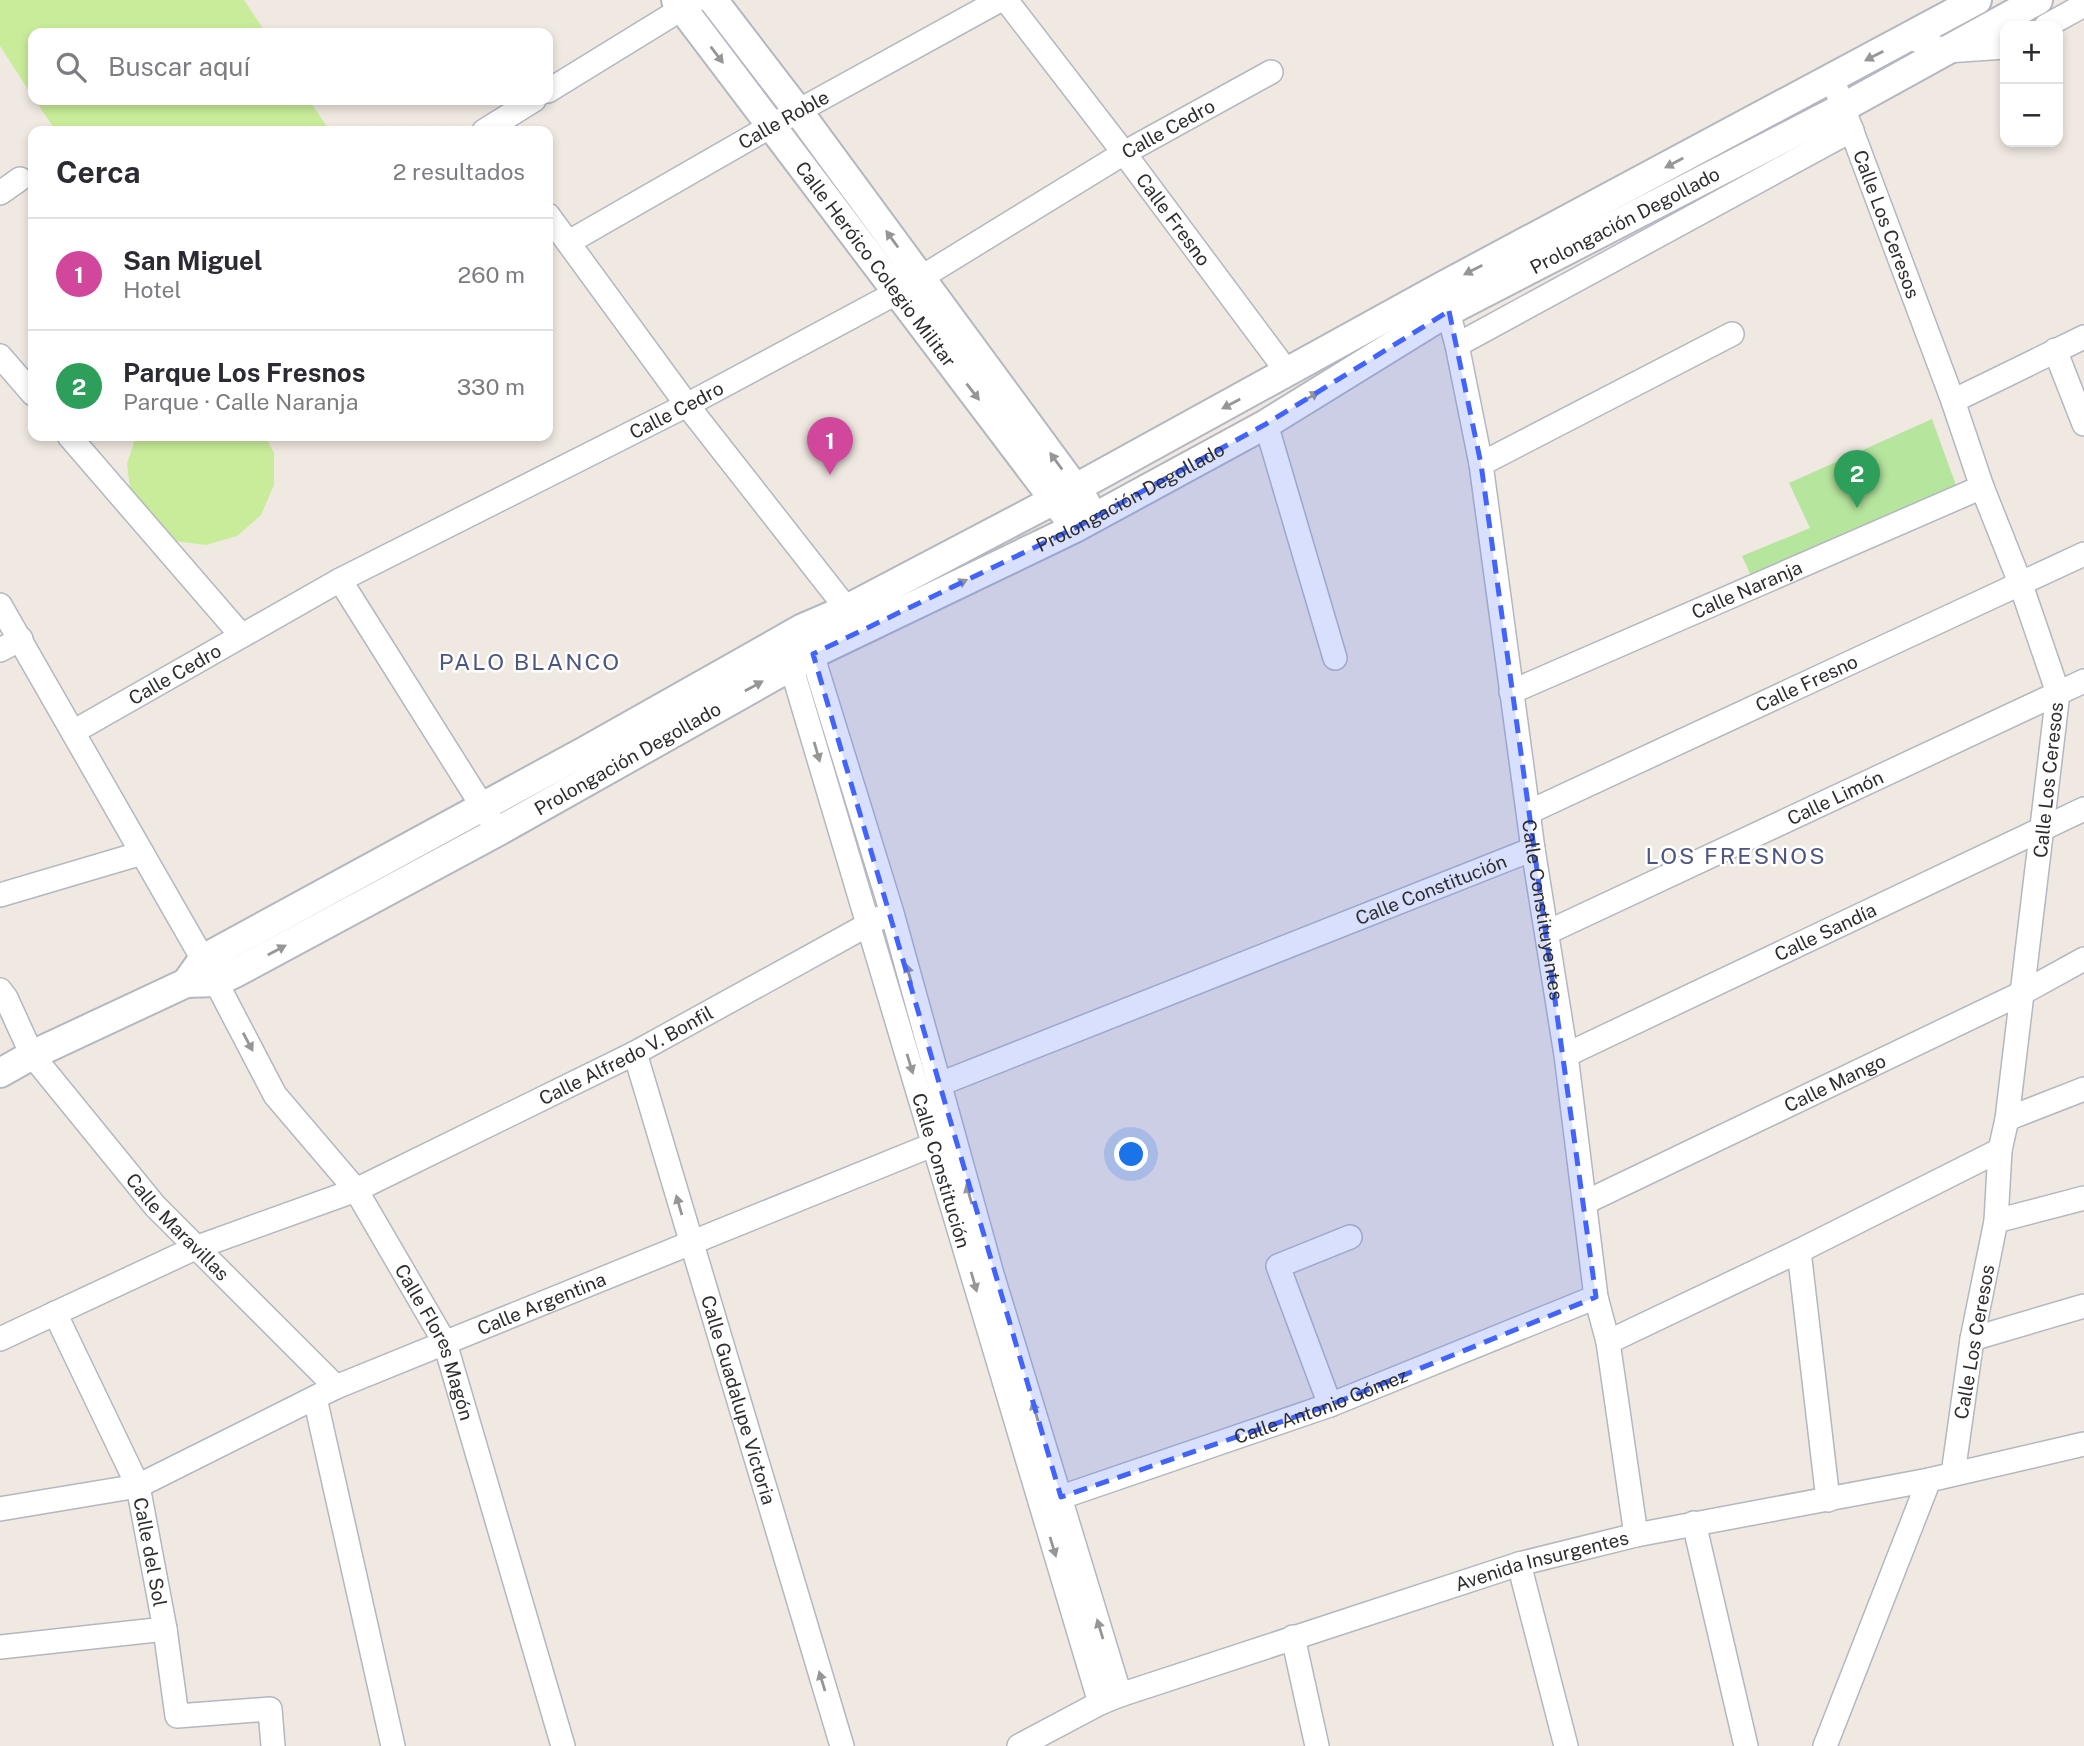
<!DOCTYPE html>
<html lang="es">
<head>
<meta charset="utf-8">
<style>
	body { margin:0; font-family:"Public Sans",sans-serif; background:#f7f7f7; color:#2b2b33 }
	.controls { position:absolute; right:21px; top:21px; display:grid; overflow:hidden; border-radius:14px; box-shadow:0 4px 10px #0003 }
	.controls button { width:63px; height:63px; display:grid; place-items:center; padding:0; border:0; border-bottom:2px solid #e1e1e2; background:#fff; color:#2b2b33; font:35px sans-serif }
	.you { position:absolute; left:1132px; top:1155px; width:24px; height:24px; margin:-18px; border:5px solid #fff; border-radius:50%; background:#1a73e8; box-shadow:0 0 0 10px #1a73e833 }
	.badge { display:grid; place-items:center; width:46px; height:46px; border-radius:50%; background:#4264fb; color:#fff; font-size:23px; font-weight:700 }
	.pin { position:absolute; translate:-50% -58px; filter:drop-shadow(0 2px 4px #0008) }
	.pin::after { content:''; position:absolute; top:37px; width:24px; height:21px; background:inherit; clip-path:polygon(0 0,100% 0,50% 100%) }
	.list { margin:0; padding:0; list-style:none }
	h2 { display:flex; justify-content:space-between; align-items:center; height:91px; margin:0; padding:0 28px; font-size:30px }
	h2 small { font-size:23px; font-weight:400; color:#7c7c81 }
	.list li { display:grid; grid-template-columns:46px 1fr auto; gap:21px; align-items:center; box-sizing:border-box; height:112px; padding:0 28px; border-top:2px solid #e1e1e2 }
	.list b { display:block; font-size:26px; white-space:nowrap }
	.list p { margin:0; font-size:23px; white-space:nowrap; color:#7c7c81 }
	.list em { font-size:23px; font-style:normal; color:#7c7c81 }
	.icon { flex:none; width:38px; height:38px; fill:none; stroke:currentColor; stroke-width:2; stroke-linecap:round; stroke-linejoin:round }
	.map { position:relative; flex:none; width:2084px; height:1746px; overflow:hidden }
	.search { position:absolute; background:#fff; box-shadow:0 4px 10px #0003; left:28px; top:28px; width:525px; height:77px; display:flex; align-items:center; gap:18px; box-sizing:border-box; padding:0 24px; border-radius:14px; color:#7c7c81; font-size:26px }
	.panel { position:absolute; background:#fff; box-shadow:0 4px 10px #0003; left:28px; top:126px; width:525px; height:315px; border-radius:14px }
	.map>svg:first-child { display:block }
	.green { fill:#b6e59e }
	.pitch { fill:#c9ec9a }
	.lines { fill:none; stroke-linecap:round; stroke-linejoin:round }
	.minor-casing { stroke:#b4b7c1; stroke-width:26 }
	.tertiary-casing { stroke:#b4b7c1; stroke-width:32 }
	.minor { stroke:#fff; stroke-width:23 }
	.tertiary { stroke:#fff; stroke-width:28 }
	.oneway { fill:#969696 }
	.marked { fill:#4264fb; fill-opacity:0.2; stroke:#4264fb; stroke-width:5; stroke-dasharray:14 9; stroke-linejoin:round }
	.labels { text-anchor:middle; stroke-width:5; stroke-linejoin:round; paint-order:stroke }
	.street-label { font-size:19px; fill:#2e2e2e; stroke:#fff }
	.quarter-label { font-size:23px; letter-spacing:2px; fill:#4d5680; stroke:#fff }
</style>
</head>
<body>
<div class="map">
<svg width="2084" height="1746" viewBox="0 0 2084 1746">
	<rect width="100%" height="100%" fill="#efe9e1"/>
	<path class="green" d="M1932 419 1957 488 1753 580 1742 556 1810 528 1789 483Z"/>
	<path class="pitch" d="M0 0H244L266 33H33V97L0 46Z
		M35 100H309L330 131H56Z
		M136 436H265L274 453V485L261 515 237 536 206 545 174 541 131 496 127 464Z"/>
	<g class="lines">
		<g class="minor-casing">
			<g id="minor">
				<path id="s1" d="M1006 0 1124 153 1288 373"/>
				<path d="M2046 26 2084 5"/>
				<path d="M1910 38 1947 51 2005 47"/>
				<path id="s2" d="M1832 78 1953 401 1982 487 2021 585 2058 693 2007 1119 2000 1150 1996 1221 1972 1339 1953 1474"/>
				<path d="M548 91 696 0"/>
				<path d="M484 131 534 100"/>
				<path d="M0 193 20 179"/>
				<path d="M548 215 687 405 847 609"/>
				<path id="s3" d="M569 242 771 126 1000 0"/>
				<path id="s4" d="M1444 297 1457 345 1481 464 1533 849 1566 1055 1596 1297 1608 1342 1636 1535"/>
				<path d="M1457 345 1852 130"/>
				<path d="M2055 350 2084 424"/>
				<path d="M0 356 33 394"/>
				<path d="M1953 401 2084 337"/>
				<path d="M1266 424 1335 658"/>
				<path d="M69 436 241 635"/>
				<path d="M1481 464 1732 334"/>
				<path d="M340 580 491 820"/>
				<path id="s5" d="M0 605 216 982 275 1095 356 1190 445 1343 563 1746"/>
				<path d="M808 641 892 913 992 1274 1120 1695"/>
				<path d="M0 650 21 639"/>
				<path id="s6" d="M787 652 1100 1703"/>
				<path id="s7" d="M1511 692 1982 487"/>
				<path id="s8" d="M73 732 340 580 687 405 896 293 1124 153 1271 72"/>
				<path id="s9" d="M1529 812 2084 554"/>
				<path d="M0 895 142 853"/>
				<path id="s10" d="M1548 932 2084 681"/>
				<path id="s11" d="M0 990 6 998 32 1055 155 1206 336 1387"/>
				<path id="s12" d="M635 1053 842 1746"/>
				<path id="s13" d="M1566 1055 2084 809"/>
				<path id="s14" d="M940 1084 1533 849"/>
				<path d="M2007 1119 2084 1089"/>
				<path id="s15" d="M1586 1202 2022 993 2084 959"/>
				<path d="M1996 1221 2084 1198"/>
				<path d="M1799 1251 1828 1500"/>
				<path id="s16" d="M55 1313 138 1486 165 1629 177 1716 270 1709 273 1746"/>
				<path id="s17" d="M0 1339 195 1248 356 1190 635 1053 880 918"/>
				<path d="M1972 1339 2084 1306"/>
				<path d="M1608 1342 1799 1251 2000 1150"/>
				<path d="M315 1398 393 1746"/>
				<path d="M1330 1405 1278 1266 1350 1237"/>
				<path id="s18" d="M1047 1502 1330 1405 1596 1297"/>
				<path id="s19" d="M0 1509 138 1486 336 1387 947 1139"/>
				<path d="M1694 1523 1746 1746"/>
				<path d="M1519 1564 1566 1746"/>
				<path d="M1293 1637 1317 1746"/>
				<path d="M0 1647 165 1629"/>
				<path id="s20" d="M1019 1746 1100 1703 1120 1695 1519 1564 1636 1535 1929 1480 2084 1444"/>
				<path d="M1825 1746 1929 1480"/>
			</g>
		</g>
		<g class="tertiary-casing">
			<g id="tertiary">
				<path id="s21" d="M676 0 1065 514"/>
				<path d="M713 0 798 111 1086 503"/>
				<path d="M186 983 203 959 585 751 803 628 847 609 1056 499 1441 287 1977 0"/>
				<path id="s22" d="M0 1073 32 1055 186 983 216 982 237 972 497 832 813 654 1075 528 1266 424 1449 311 1844 107 2038 0"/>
			</g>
		</g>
		<use href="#minor" class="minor"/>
		<use href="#tertiary" class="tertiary"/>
	</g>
	<defs><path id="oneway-solid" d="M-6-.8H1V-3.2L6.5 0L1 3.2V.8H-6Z" transform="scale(1.75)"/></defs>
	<g class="oneway">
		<use href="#oneway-solid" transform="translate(717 55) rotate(53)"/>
		<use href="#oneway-solid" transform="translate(1874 56) rotate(153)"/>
		<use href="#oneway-solid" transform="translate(1674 163) rotate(152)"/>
		<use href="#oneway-solid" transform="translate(892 239) rotate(-126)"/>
		<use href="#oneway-solid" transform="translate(1473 270) rotate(153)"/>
		<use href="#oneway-solid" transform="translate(973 392) rotate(52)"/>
		<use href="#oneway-solid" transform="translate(1310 397) rotate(-32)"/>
		<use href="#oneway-solid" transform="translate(1231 404) rotate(152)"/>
		<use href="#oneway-solid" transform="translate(1056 461) rotate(-126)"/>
		<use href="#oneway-solid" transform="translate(958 584) rotate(-26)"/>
		<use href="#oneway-solid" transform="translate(754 686) rotate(-29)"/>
		<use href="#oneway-solid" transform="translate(817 752) rotate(74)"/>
		<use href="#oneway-solid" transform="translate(277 950) rotate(-28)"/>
		<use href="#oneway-solid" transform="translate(909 974) rotate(-106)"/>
		<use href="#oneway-solid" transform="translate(248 1042) rotate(62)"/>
		<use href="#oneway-solid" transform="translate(910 1064) rotate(73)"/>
		<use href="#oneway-solid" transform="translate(969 1194) rotate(-106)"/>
		<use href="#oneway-solid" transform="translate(679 1205) rotate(-106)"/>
		<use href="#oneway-solid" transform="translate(974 1282) rotate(74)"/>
		<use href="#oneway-solid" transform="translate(1035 1411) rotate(-107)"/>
		<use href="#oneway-solid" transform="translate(1053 1547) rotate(73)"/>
		<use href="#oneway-solid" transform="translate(1100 1629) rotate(-107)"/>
		<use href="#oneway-solid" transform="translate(822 1681) rotate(-107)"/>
	</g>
	<path class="marked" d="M1449 311 1481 464 1596 1297 1330 1405 1061 1497 813 654 1075 528 1266 424Z"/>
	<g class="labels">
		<g class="street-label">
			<text dy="7" stroke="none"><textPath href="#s3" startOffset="247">Calle Roble</textPath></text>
			<text dy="7" stroke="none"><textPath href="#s8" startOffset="1251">Calle Cedro</textPath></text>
			<text dy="7" stroke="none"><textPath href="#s1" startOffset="276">Calle Fresno</textPath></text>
			<text dy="7" stroke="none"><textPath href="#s22" startOffset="1839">Prolongación Degollado</textPath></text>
			<text dy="7" stroke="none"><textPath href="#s2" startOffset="156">Calle Los Ceresos</textPath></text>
			<text dy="7" stroke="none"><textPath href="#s21" startOffset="331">Calle Heróico Colegio Militar</textPath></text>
			<text dy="7" stroke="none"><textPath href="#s8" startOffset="684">Calle Cedro</textPath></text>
			<text dy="7" stroke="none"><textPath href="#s22" startOffset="1272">Prolongación Degollado</textPath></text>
			<text dy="7" stroke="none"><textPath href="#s7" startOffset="257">Calle Naranja</textPath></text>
			<text dy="7" stroke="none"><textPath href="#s8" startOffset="117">Calle Cedro</textPath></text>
			<text dy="7" stroke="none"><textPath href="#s9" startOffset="306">Calle Fresno</textPath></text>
			<text dy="7" stroke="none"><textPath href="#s22" startOffset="705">Prolongación Degollado</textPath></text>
			<text transform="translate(2048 780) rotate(-84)" y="7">Calle Los Ceresos</text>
			<text dy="7" stroke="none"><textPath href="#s10" startOffset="317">Calle Limón</textPath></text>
			<text dy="7" stroke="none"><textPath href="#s14" startOffset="528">Calle Constitución</textPath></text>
			<text dy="7" stroke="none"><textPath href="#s4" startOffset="621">Calle Constituyentes</textPath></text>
			<text dy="7" stroke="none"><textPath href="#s13" startOffset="287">Calle Sandía</textPath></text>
			<text dy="7" stroke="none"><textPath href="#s17" startOffset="688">Calle Alfredo V. Bonfil</textPath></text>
			<text dy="7" stroke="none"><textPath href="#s15" startOffset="276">Calle Mango</textPath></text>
			<text dy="7" stroke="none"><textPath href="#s6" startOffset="541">Calle Constitución</textPath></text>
			<text dy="7" stroke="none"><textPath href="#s11" startOffset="298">Calle Maravillas</textPath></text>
			<text dy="7" stroke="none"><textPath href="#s19" startOffset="583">Calle Argentina</textPath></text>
			<text transform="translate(1974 1342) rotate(-80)" y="7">Calle Los Ceresos</text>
			<text dy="7" stroke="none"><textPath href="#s5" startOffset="859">Calle Flores Magón</textPath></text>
			<text dy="7" stroke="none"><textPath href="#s12" startOffset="362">Calle Guadalupe Victoria</textPath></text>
			<text dy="7" stroke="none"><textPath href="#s18" startOffset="290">Calle Antonio Gómez</textPath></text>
			<text dy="7" stroke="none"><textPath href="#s16" startOffset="259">Calle del Sol</textPath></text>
			<text dy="7" stroke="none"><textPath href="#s20" startOffset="556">Avenida Insurgentes</textPath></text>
		</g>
		<g class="quarter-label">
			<text x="530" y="670">PALO BLANCO</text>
			<text x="1736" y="864">LOS FRESNOS</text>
		</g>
	</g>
</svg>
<div class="controls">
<button>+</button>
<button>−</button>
</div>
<div class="you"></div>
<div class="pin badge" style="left:830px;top:475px;background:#d1479c">1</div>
<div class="pin badge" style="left:1857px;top:508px;background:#2e9e5b">2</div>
<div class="search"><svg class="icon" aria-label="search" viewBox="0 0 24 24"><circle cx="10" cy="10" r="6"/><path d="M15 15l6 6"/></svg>Buscar aquí</div>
<section class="panel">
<h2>Cerca<small>2 resultados</small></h2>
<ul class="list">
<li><span class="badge" style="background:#d1479c">1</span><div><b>San Miguel</b><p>Hotel</p></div><em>260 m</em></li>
<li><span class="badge" style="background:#2e9e5b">2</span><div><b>Parque Los Fresnos</b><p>Parque · Calle Naranja</p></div><em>330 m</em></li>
</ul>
</section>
</div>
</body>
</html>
